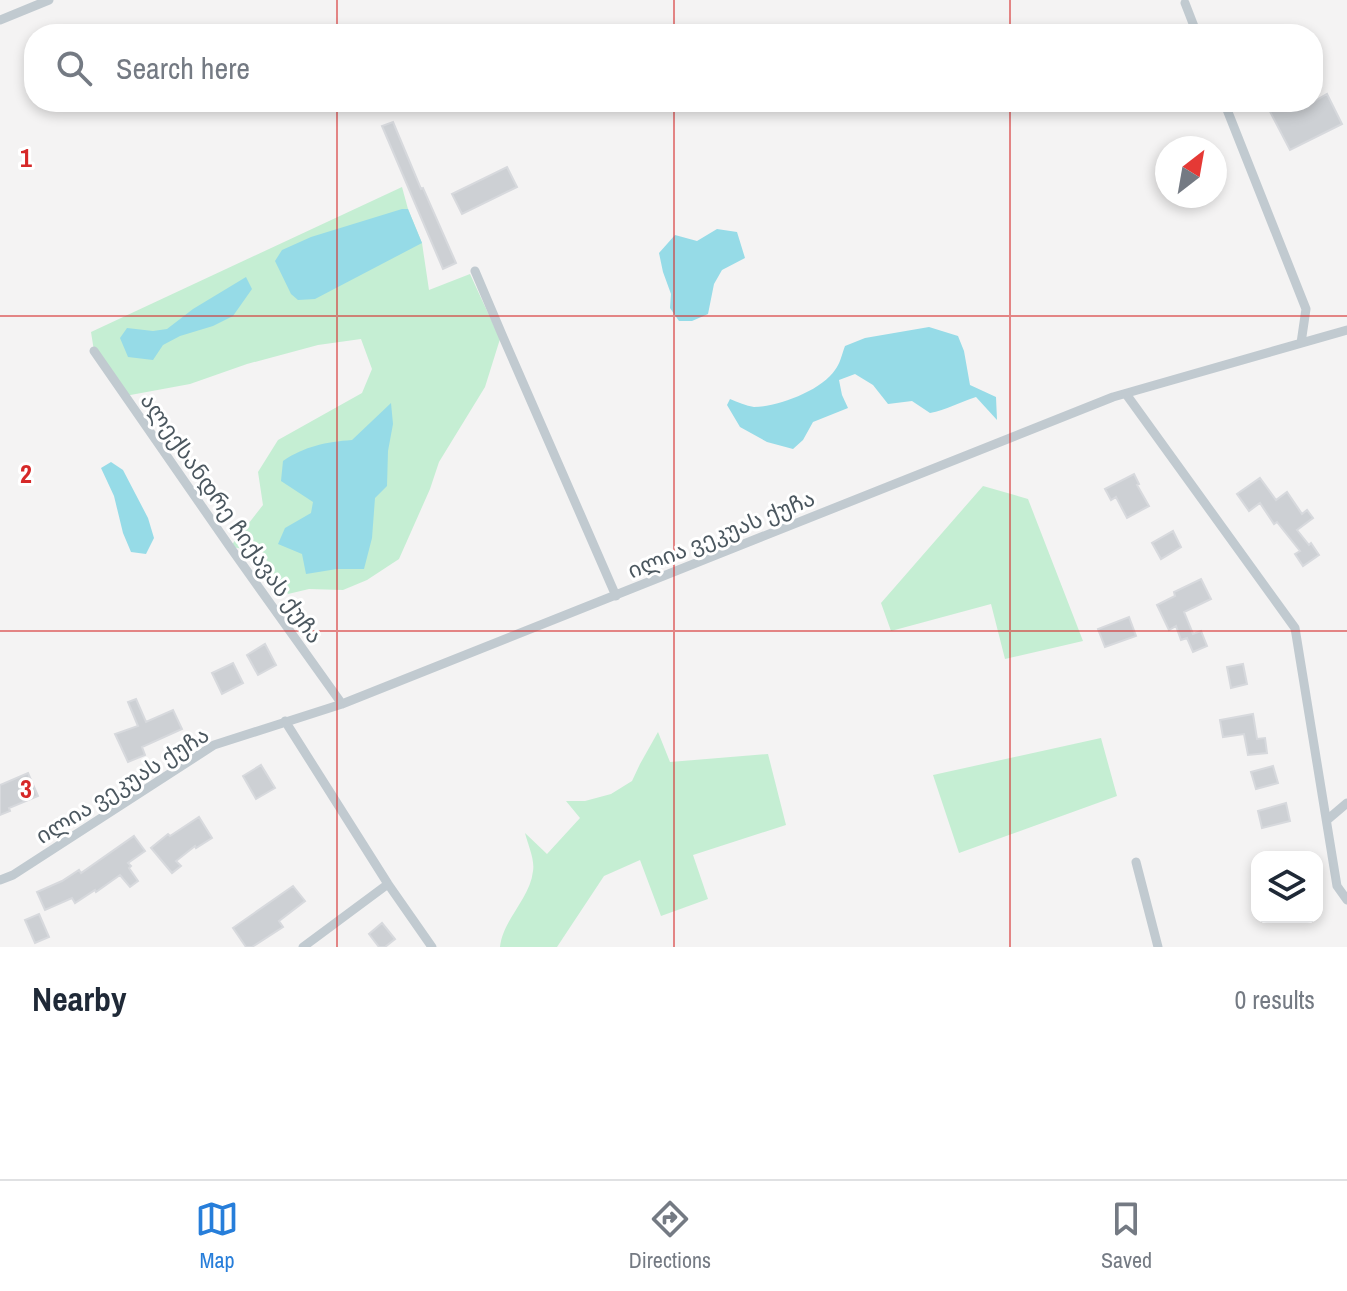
<!DOCTYPE html>
<html lang="en">
<head>
<meta charset="utf-8">
<style>
	body { margin:0; font-family:"Archivo Narrow","Noto Sans Georgian",sans-serif; background:#f6f6f7; color:#1f2937 }
	.controls { position:absolute; right:24px; bottom:24px; display:grid; overflow:hidden; border-radius:16px; box-shadow:0 4px 12px #0003 }
	.controls button { width:72px; height:72px; display:grid; place-items:center; padding:0; border:0; border-bottom:2px solid #e0e1e3; background:#fff; color:#1f2937; font:40px sans-serif }
	.compass { position:absolute; left:1155px; top:136px; width:72px; height:72px; border-radius:50%; background:#fff; box-shadow:0 4px 12px #0003; rotate:31deg }
	.list { margin:0; padding:0; list-style:none }
	h2 { display:flex; justify-content:space-between; align-items:center; height:104px; margin:0; padding:0 32px; font-size:34px }
	h2 small { font-size:26px; font-weight:400; color:#747a83 }
	.icon { flex:none; width:44px; height:44px; fill:none; stroke:currentColor; stroke-width:2; stroke-linecap:round; stroke-linejoin:round }
	.map { position:relative; flex:none; width:1347px; height:947px; overflow:hidden }
	.search { position:absolute; background:#fff; box-shadow:0 4px 12px #0003; left:24px; right:24px; top:24px; height:88px; display:flex; align-items:center; gap:20px; box-sizing:border-box; padding:0 28px; border-radius:32px; color:#747a83; font-size:30px }
	.sheet { height:232px; background:#fff }
	nav { display:flex; justify-content:space-around; align-items:center; box-sizing:border-box; height:112px; border-top:2px solid #e0e1e3; background:#fff; font-size:22px; color:#747a83 }
	nav a { display:grid; justify-items:center; gap:4px }
	nav .on { color:#277eda }
	.map>svg:first-child { display:block }
	.green { fill:#c5eed3 }
	.water { fill:#96dbe7 }
	.building { fill:#cdd0d4; stroke:#d7d9dd; stroke-width:2 }
	.lines { fill:none; stroke-linecap:round; stroke-linejoin:round }
	.street { stroke:#c1cad0; stroke-width:9 }
	.grid { fill:none; stroke:#d62828; stroke-width:2; stroke-opacity:0.55 }
	.labels { text-anchor:middle; stroke-width:6; stroke-linejoin:round; paint-order:stroke }
	.street-label { font-size:22px; fill:#4b575f; stroke:#fff }
	.grid-label { font-size:26px; text-anchor:middle; font-weight:bold; fill:#d62828; stroke:#fff; stroke-width:6; stroke-linejoin:round; paint-order:stroke }
</style>
</head>
<body>
<div class="map">
<svg width="1347" height="947" viewBox="0 0 1347 947">
	<rect width="100%" height="100%" fill="#f4f3f3"/>
	<path class="green" d="M402 187 408 209 422 243 429 290 470 274 500 339 485 387 439 462 430 489 399 559 367 580 343 590 309 589 288 594 274 575 262 551 230 547 263 505 258 472 278 440 362 393 372 369 361 339 318 345 247 364 190 384 125 396 94 351 91 332Z
		M983 486 1028 499 1083 641 1005 659 991 604 891 631 881 603Z
		M658 732 670 762 768 754 786 825 693 855 708 899 661 916 640 860 604 876 557 947H500C503 919 530 899 533 871 535 860 528 845 525 833L547 854 580 818 566 801H585L611 794 632 781 640 764Z
		M1101 738 1117 796 959 853 933 775Z"/>
	<path class="water" d="M402 209H408L422 243 315 299 298 300 291 294 275 261 282 250 311 237Z
		M717 229 737 232 745 258 722 270 714 284 708 314 692 321H679L670 308 671 294 663 272 659 253 675 235 697 241Z
		M246 277 252 289 233 316 213 326 180 336 163 345 153 360 128 357 120 338 127 328 153 331 167 329 193 309Z
		M929 327 958 336 964 351 970 385 996 397 997 420 976 397C960 402 946 410 930 413L912 401 888 404 873 385 855 374 839 380 842 395 848 408 813 422 803 440 793 449 767 442 740 427 727 405 730 399C738 402 746 406 754 407 778 407 822 390 835 370 840 364 842 354 845 346L865 338Z
		M391 403 393 424 388 451 387 486 375 498 372 538 364 569H337L306 574 302 554 278 544 285 528 311 513 313 502 281 481 283 461C305 446 326 442 352 440Z
		M111 462 123 470 148 518 154 538 146 554 131 552 123 533 114 496 101 468Z"/>
	<path class="building" d="M1327 94 1342 124 1290 150 1265 102H1313Z
		M393 122 421 189 423 188 456 263 443 269 382 126Z
		M507 167 517 187 462 214 452 194Z
		M1134 474 1139 484 1137 485 1149 506 1127 518 1116 497 1111 500 1105 489Z
		M1260 478 1276 500 1287 492 1302 514 1307 510 1313 518 1297 530 1309 545 1311 543 1319 555 1303 566 1295 554 1300 551 1277 522 1274 524 1260 503 1249 511 1237 494Z
		M1173 531 1181 547 1161 559 1152 543Z
		M1201 579 1211 599 1184 612 1193 634 1201 631 1207 646 1193 652 1187 638 1181 640 1176 626 1169 630 1157 605 1175 596 1174 592Z
		M1129 617 1136 636 1105 647 1098 629Z
		M265 644 276 665 258 675 247 655Z
		M233 663 243 683 222 694 212 673Z
		M1243 664 1247 684 1231 688 1227 667Z
		M136 699 146 722 173 710 182 729 142 747 145 755 128 762 115 734 138 726 128 702Z
		M1253 714 1257 739 1265 738 1267 753 1248 755 1244 734 1223 737 1220 720Z
		M261 765 275 788 256 799 243 776Z
		M1273 766 1278 783 1256 789 1251 772Z
		M28 773 38 796 9 808 10 811 0 815V785Z
		M1286 803 1290 821 1262 828 1258 811Z
		M199 817 212 838 196 848 195 846 176 861 181 866 172 873 151 848 168 834 170 836Z
		M134 836 145 851 128 863 131 866 129 868 138 881 130 887 120 875 96 892 95 890 75 903 72 898 45 910 37 892 62 881 79 870 81 873Z
		M293 886 305 901 279 921 283 927 252 947H246L233 928Z
		M39 914 49 937 35 943 25 920Z
		M382 923 395 939 385 947H379L369 934Z"/>
	<g class="lines">
		<path class="street" d="M1185 3 1197 34
			M0 20 49 0
			M1224 102 1306 309 1301 343
			M475 271 503 337 616 596
			M94 351 230 547 342 704
			M1126 394 1295 628 1337 886 1347 900
			M285 721 388 884 432 947
			M1327 820 1347 803
			M1136 862 1158 947
			M0 880 13 875 214 745 342 704 1113 397 1347 330
			M303 947 388 884"/>
	</g>
	<path class="grid" d="M337 0V34M674 0V34M1010 0V34M337 102V947M674 102V947M1010 102V947M0 316H1347M0 631H1347"/>
	<g class="labels">
		<g class="street-label">
			<text transform="translate(232 518) rotate(55)" y="8">ალექსანდრე ჩიქავას ქუჩა</text>
			<text transform="translate(721 534) rotate(-22)" y="8">ილია ვეკუას ქუჩა</text>
			<text transform="translate(122 785) rotate(-32)" y="8">ილია ვეკუას ქუჩა</text>
		</g>
	</g>
	<g class="grid-label">
		<text x="26" y="167">1</text>
		<text x="26" y="483">2</text>
		<text x="26" y="798">3</text>
	</g>
</svg>
<div class="controls">
<button><svg class="icon" aria-label="layers" viewBox="0 0 24 24"><path d="M12 4l9 5-9 5-9-5zM3 14l9 5 9-5"/></svg></button>
</div>
<svg class="compass" viewBox="-18 -18 36 36"><path d="M0-13l5 13h-10z" fill="#e53935"/><path d="M0 13l5-13h-10z" fill="#747a83"/></svg>
<div class="search"><svg class="icon" aria-label="search" viewBox="0 0 24 24"><circle cx="10" cy="10" r="6"/><path d="M15 15l6 6"/></svg>Search here</div>
</div>
<section class="sheet">
<h2>Nearby<small>0 results</small></h2>
<ul class="list">
</ul>
</section>
<nav>
<a class="on"><svg class="icon" aria-label="map" viewBox="0 0 24 24"><path d="M3 6l6-2 6 2 6-2v14l-6 2-6-2-6 2zM9 4v14M15 6v14"/></svg>Map</a>
<a><svg class="icon" aria-label="directions" viewBox="0 0 24 24"><path d="M12 3l9 9-9 9-9-9zM9 14v-3h6M13 9l2 2-2 2"/></svg>Directions</a>
<a><svg class="icon" aria-label="saved" viewBox="0 0 24 24"><path d="M7 4h10v16l-5-4-5 4z"/></svg>Saved</a>
</nav>
</body>
</html>
